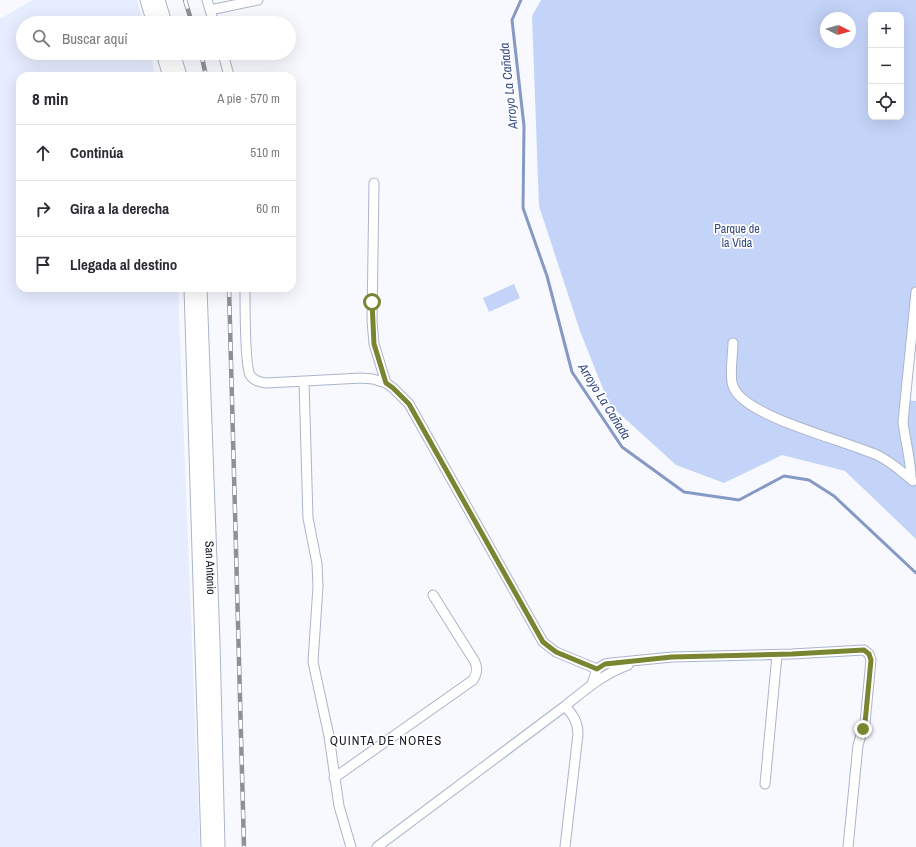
<!DOCTYPE html>
<html lang="es">
<head>
<meta charset="utf-8">
<style>
	body { margin:0; font-family:"Archivo Narrow",sans-serif; background:#f7f7f7; color:#2b2b33 }
	.controls { position:absolute; right:12px; top:12px; display:grid; overflow:hidden; border-radius:8px; box-shadow:0 4px 16px #0002 }
	.controls button { width:36px; height:36px; display:grid; place-items:center; padding:0; border:0; border-bottom:1px solid #e1e1e2; background:#fff; color:#2b2b33; font:20px sans-serif }
	.compass { position:absolute; left:820px; top:12px; width:36px; height:36px; border-radius:50%; background:#fff; box-shadow:0 4px 16px #0002; rotate:96deg }
	.stop { position:absolute; width:12px; height:12px; margin:-9px; border:3px solid #7a8532; border-radius:50%; background:#fff }
	.stop.end { background:#7a8532; border-color:#fff; box-shadow:0 1px 4px #0008 }
	.list { margin:0; padding:0; list-style:none }
	h2 { display:flex; justify-content:space-between; align-items:center; height:52px; margin:0; padding:0 16px; font-size:17px }
	h2 small { font-size:13px; font-weight:400; color:#7c7c81 }
	.list li { display:grid; grid-template-columns:26px 1fr auto; gap:12px; align-items:center; box-sizing:border-box; height:56px; padding:0 16px; border-top:1px solid #e1e1e2 }
	.list b { display:block; font-size:15px; white-space:nowrap }
	.list em { font-size:13px; font-style:normal; color:#7c7c81 }
	.icon { flex:none; width:22px; height:22px; fill:none; stroke:currentColor; stroke-width:2; stroke-linecap:round; stroke-linejoin:round }
	.map { position:relative; flex:none; width:916px; height:847px; overflow:hidden }
	.search { position:absolute; background:#fff; box-shadow:0 4px 16px #0002; left:16px; top:16px; width:280px; height:44px; display:flex; align-items:center; gap:10px; box-sizing:border-box; padding:0 14px; border-radius:22px; color:#7c7c81; font-size:15px }
	.panel { position:absolute; background:#fff; box-shadow:0 4px 16px #0002; left:16px; top:72px; width:280px; height:220px; border-radius:12px }
	.map>svg:first-child { display:block }
	.built { fill:#e5edff }
	.green { fill:#c4d4f8; fill-rule:evenodd }
	.lines { fill:none; stroke-linecap:round; stroke-linejoin:round }
	.stream { stroke:#8699c5; stroke-width:3 }
	.street-casing { stroke:#abb5ca; stroke-width:11 }
	.secondary-casing { stroke:#abb5ca; stroke-width:15 }
	.street { stroke:#fff; stroke-width:9 }
	.secondary { stroke:#fff; stroke-width:13 }
	.rail-casing { stroke:#8e9097; stroke-width:4.5 }
	.rail { stroke:#fff; stroke-width:3; stroke-dasharray:9; stroke-linecap:butt }
	.route { stroke:#7a8532; stroke-width:5 }
	.labels { text-anchor:middle; stroke-width:3.5; stroke-linejoin:round; paint-order:stroke }
	.park-label { font-size:12px; fill:#324881; stroke:#fff }
	.street-label { font-size:12px; fill:#161921; stroke:#fff }
	.water-label { font-size:13px; font-style:italic; fill:#384e88; stroke:#fff }
	.neighbourhood-label { font-size:13px; letter-spacing:1px; fill:#161921; stroke:#fff }
</style>
</head>
<body>
<div class="map">
<svg width="916" height="847" viewBox="0 0 916 847">
	<rect width="100%" height="100%" fill="#f7f9fe"/>
	<path class="built" d="M33 0H137L143 23H23V53H151V55L155 76H20V288H178L200 847H0V19Z"/>
	<path class="green" d="M541 0H916V292L905 400 916 401V539L845 471 782 455 724 483 676 465 609 404 580 331 539 206 532 16ZM871 15H901V117H871ZM826 18H850V42H826Z
		M514 284 520 298 489 312 483 298Z"/>
	<g class="lines">
		<path class="stream" d="M521 0 512 20 524 126 523 208 547 276 572 372 622 447 684 492 739 500 784 476 809 480 834 496 916 573"/>
		<g class="street-casing">
			<path id="street" d="M207 0 214 23
				M210 10 258 0
				M223 53 229 76
				M374 183 372 321 374 344 386 383
				M245 288C245 303 245 365 250 375 254 381 260 382 266 383L362 378 373 379 386 383 393 388 409 404 543 642 556 652 597 669
				M733 343C733 354 729 376 733 386 743 417 848 441 879 456 891 462 901 471 911 479
				M304 382 308 518 317 564 318 586 313 662 329 736 339 806 351 847
				M913 481 911 479C911 459 905 441 903 422L916 292
				M592 684 597 669 605 664 611 663 672 657 792 654 864 650 869 654 871 660 865 723 858 745 848 847
				M334 778 473 680C477 674 478 669 475 662L433 595
				M765 784 777 655
				M377 847 565 706C585 690 603 674 628 665
				M565 847 578 734C578 722 573 715 565 706"/>
		</g>
		<g class="secondary-casing">
			<g id="secondary">
				<path d="M147 0 154 23"/>
				<path d="M158 0 165 23"/>
				<path d="M163 53 170 76"/>
				<path d="M173 53 180 76"/>
				<path d="M191 288 208 847"/>
				<path id="s1" d="M200 288 213 643 218 847"/>
			</g>
		</g>
		<use href="#street" class="street"/>
		<use href="#secondary" class="secondary"/>
		<g class="rail-casing">
			<path id="rail" d="M185 0 192 23
				M201 53 206 76
				M229 288 244 847"/>
		</g>
		<use href="#rail" class="rail"/>
	</g>
	<g class="lines">
		<path class="route" d="M372 302 374 344 386 383 393 388 409 404 543 642 556 652 597 669 605 664 672 657 792 654 864 650 869 654 871 660 865 723 863 729"/>
	</g>
	<g class="labels">
		<g class="park-label">
			<text x="737" y="233">Parque de<tspan x="737" dy="14">la Vida</tspan></text>
		</g>
		<g class="street-label">
			<text dy="4" stroke="none"><textPath href="#s1" startOffset="280">San Antonio</textPath></text>
		</g>
		<g class="water-label">
			<text transform="translate(508 86) rotate(-96)" y="5">Arroyo La Cañada</text>
			<text transform="translate(605 401) rotate(58)" y="5">Arroyo La Cañada</text>
		</g>
		<g class="neighbourhood-label">
			<text x="386" y="745">QUINTA DE NORES</text>
		</g>
	</g>
</svg>
<div class="controls">
<button>+</button>
<button>−</button>
<button><svg class="icon" aria-label="locate" viewBox="0 0 24 24"><circle cx="12" cy="12" r="6"/><path d="M12 2v4M12 18v4M2 12h4M18 12h4"/></svg></button>
</div>
<svg class="compass" viewBox="-18 -18 36 36"><path d="M0-13l5 13h-10z" fill="#e53935"/><path d="M0 13l5-13h-10z" fill="#7c7c81"/></svg>
<div class="stop" style="left:372px;top:302px"></div>
<div class="stop end" style="left:863px;top:729px"></div>
<div class="search"><svg class="icon" aria-label="search" viewBox="0 0 24 24"><circle cx="10" cy="10" r="6"/><path d="M15 15l6 6"/></svg>Buscar aquí</div>
<section class="panel">
<h2>8 min<small>A pie · 570 m</small></h2>
<ul class="list">
<li><svg class="icon" aria-label="ahead" viewBox="0 0 24 24"><path d="M12 20V5M6 11l6-6 6 6"/></svg><div><b>Continúa</b></div><em>510 m</em></li>
<li><svg class="icon" aria-label="right" viewBox="0 0 24 24"><path d="M7 20v-9h11M14 6l5 5-5 5"/></svg><div><b>Gira a la derecha</b></div><em>60 m</em></li>
<li><svg class="icon" aria-label="arrive" viewBox="0 0 24 24"><path d="M6 21V4h12l-3 4 3 4H6"/></svg><div><b>Llegada al destino</b></div></li>
</ul>
</section>
</div>
</body>
</html>
